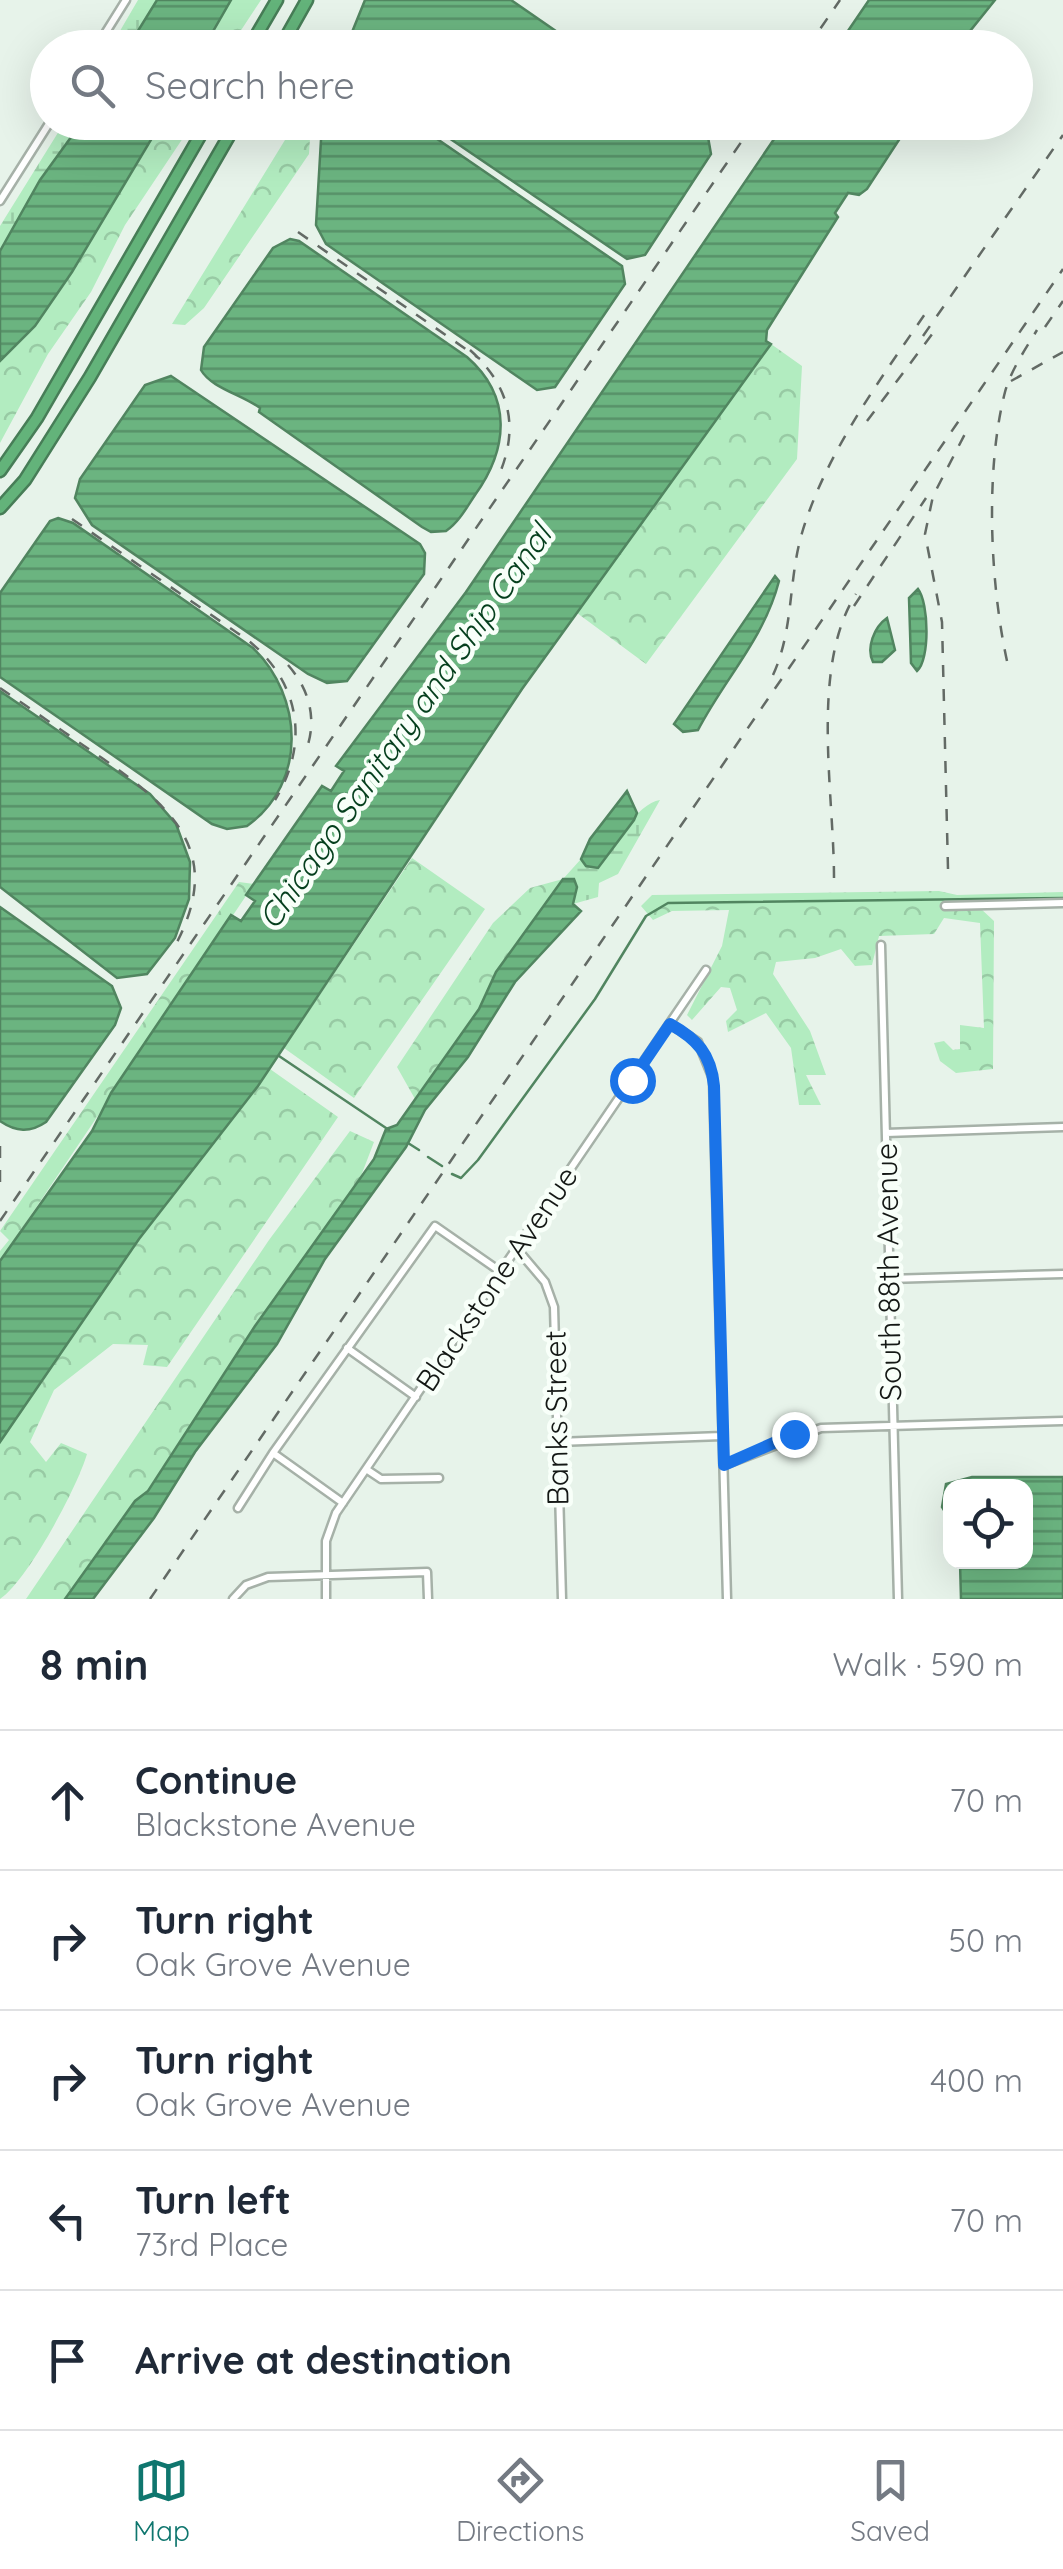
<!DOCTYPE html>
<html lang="en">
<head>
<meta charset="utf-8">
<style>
	body { margin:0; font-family:Quicksand,sans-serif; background:#f2f2f3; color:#1f2937 }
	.controls { position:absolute; right:30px; bottom:30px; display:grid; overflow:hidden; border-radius:20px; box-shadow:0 10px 40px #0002 }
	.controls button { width:90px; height:90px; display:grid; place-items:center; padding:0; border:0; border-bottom:2px solid #e0e1e3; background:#fff; color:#1f2937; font:50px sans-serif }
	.stop { position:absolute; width:30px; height:30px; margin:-22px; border:8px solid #1a73e8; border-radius:50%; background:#fff }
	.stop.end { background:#1a73e8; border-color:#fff; box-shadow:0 2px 10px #0008 }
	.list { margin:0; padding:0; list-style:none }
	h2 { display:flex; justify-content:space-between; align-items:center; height:130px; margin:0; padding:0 40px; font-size:42px }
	h2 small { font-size:32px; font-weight:400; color:#747a83 }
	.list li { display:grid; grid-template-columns:65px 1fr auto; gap:30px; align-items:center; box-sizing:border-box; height:140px; padding:0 40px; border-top:2px solid #e0e1e3 }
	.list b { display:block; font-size:38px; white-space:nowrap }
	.list p { margin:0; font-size:32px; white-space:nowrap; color:#747a83 }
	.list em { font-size:32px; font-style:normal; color:#747a83 }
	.icon { flex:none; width:55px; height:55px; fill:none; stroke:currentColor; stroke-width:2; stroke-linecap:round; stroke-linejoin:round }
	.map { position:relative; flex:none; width:1063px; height:1599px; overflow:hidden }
	.search { position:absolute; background:#fff; box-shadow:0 10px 40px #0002; left:30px; right:30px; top:30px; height:110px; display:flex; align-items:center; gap:25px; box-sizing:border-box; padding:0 35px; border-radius:55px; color:#747a83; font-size:38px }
	.sheet { height:830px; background:#fff }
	nav { display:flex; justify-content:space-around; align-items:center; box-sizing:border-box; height:140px; border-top:2px solid #e0e1e3; background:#fff; font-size:28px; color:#747a83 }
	nav a { display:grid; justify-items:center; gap:5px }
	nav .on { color:#0f766e }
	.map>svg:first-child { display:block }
	.forest { fill:url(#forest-crowns) }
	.wetland { fill:url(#wetland-marsh) }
	.water { fill:url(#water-rules); stroke:#518560; stroke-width:2.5 }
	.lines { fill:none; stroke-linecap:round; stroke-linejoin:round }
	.stream { stroke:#518560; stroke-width:2.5 }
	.minor-casing { stroke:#a6b1a8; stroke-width:11 }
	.motorway-casing { stroke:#477d57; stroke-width:15 }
	.minor { stroke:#fff; stroke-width:6 }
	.motorway { stroke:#63b37a; stroke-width:10 }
	.rail { stroke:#636a65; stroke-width:2.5; stroke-dasharray:12 12; stroke-linecap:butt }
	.route { stroke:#1a73e8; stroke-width:12 }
	.labels { text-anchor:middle; stroke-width:9; stroke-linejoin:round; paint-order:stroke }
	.street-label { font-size:30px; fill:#141815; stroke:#f8fff9 }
	.water-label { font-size:32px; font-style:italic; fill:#053f1d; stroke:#f8fff9 }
</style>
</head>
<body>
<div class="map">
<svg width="1063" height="1599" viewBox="0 0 1063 1599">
	<defs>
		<pattern id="forest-crowns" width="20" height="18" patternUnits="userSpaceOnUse" patternTransform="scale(2.5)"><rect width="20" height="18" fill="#b2ecc0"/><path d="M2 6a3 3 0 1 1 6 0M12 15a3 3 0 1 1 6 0" fill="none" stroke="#98caa4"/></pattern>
		<pattern id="wetland-marsh" width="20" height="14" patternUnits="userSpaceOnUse" patternTransform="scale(2.5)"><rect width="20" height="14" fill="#b2ecc0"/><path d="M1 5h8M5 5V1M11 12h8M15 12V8" fill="none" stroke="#98caa4"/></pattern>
		<pattern id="water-rules" width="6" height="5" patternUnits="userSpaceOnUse" patternTransform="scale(2.5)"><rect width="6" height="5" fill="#6bb480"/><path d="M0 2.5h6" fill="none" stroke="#579168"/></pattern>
	</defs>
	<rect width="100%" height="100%" fill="#e7f3ea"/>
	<path class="forest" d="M231 0H261L230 47 204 48Z
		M296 122 311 123 309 154 204 308 185 325 172 324Z
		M161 123H193L125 225 91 292 48 354 0 443V361L35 326 72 272Z
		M771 344 802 366 797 459 646 664 577 613Z
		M412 858 485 909 354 1098 284 1048Z
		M563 879 496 972 479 1009 415 1099 397 1067 493 923 530 888Z
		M239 882 254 884 0 1261V1251L9 1240 0 1231Z
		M939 891 957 895 1063 892V900L980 908 994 921 993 1069 956 1073 940 1061 934 1043 944 1041 953 1050 960 1049V1025L984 1028 980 923 944 918 934 934 879 936 872 965 855 966 841 949 815 958 776 962 773 974 810 1031 826 1075H806L821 1105H799L791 1048 766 1013 728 1032 726 1021 737 1010 730 988 721 987 692 1020 687 1015 722 946 729 910 672 911 653 920 641 906 652 895Z
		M270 1069 338 1117 167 1367 143 1365 148 1345 113 1344 54 1390 30 1442 46 1462 61 1443 87 1454C77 1488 28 1580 0 1599V1442L139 1239Z
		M350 1131 374 1142 361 1176 255 1326 147 1491 135 1501 65 1599H26L269 1240Z"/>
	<path class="wetland" d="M138 0H157L128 47 110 48Z
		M64 123H82L40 180 0 251V226Z
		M660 800 618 874 599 883 598 897 573 904 577 887 574 879H563L581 859 586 866 598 867C612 848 637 803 660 800Z"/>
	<path class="water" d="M157 0H231L204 47H128Z
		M365 0H511L579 47H346Z
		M869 0H995L962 41 956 37 949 47H837Z
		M82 122 161 123 72 272 35 326 0 361V251L40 180Z
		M322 123H409L420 135 424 130 622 266 625 284 555 387 537 390 326 244 316 225Z
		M427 123H687L708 137 711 154 645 255 627 259Z
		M785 123H910L867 189 859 195 848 193 835 213 838 217 767 330 766 341 771 344 522 689 258 1086 139 1239 0 1442V1261L92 1131 111 1093 231 915 241 921 255 901 246 895 322 786 331 791 344 771 336 766 466 592Z
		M290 239 299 241 467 357C513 397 508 449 475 495 467 507 459 522 446 531L431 532 422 527 259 412 260 408C243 395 211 388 201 370L204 347 273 248Z
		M171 376 420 544 425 553 424 574 347 681 327 683 308 674 92 525 75 498 80 479 145 385Z
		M58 518 73 523 253 648C303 696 308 783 247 826L227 829 212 824 0 677V593L50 521Z
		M775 576 779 581C764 639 725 678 698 730L683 732 674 724Z
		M918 589C929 603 930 660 917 671L911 663 909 598Z
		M887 618 895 650 882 662H873C866 648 874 627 887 618Z
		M0 691 150 794 176 824 190 862 189 899 175 938 147 974 117 978 0 887Z
		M627 791 637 813 634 820 598 868 586 866 581 859 590 839Z
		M563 879H574L577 887 573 904 581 911 515 982 468 1057 425 1110 406 1147 325 1259 277 1344 195 1452 154 1518 93 1599H65L135 1501 148 1491 255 1326 374 1159 386 1129 397 1125 479 1009 496 972Z
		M0 907 112 986 121 1008 115 1025 46 1122C30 1133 16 1132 0 1121Z
		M972 1477H1063V1599H961L960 1562 1026 1561V1486H950V1520L942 1507 946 1484Z"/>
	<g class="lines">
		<path class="stream" d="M279 1056 389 1130
			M408 1143 419 1150
			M428 1157 442 1166
			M452 1174 461 1178 478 1160 595 999 646 916 668 903 1063 898"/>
		<g class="minor-casing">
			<path id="minor" d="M96 48 126 0
				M0 201 50 122
				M945 906 1063 903
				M881 945 898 1599
				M670 1024 698 1042 713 1079 727 1599
				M886 1133 1063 1127
				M517 1249 545 1282 554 1307 562 1599
				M888 1279 1063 1274
				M347 1348 416 1397
				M557 1442 722 1436
				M724 1465 821 1428 1063 1421
				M366 1469 381 1479 439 1478
				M343 1503 273 1453 435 1226 501 1272
				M238 1508 273 1453
				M233 1599 246 1585 268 1577 427 1572 428 1599
				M326 1599V1541L336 1513 706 970"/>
		</g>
		<g class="motorway-casing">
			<path id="motorway" d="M249 48 277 0
				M280 48 307 0
				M0 471 37 418 208 122
				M0 508 25 480 90 377 237 122"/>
		</g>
		<use href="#minor" class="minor"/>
		<use href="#motorway" class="motorway"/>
		<path class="rail" d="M807 48 840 0
			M298 232 480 359
			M1045 327 1063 301
			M923 336 1063 135
			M470 350C509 385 520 426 499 475
			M1011 381 1063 352
			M867 421 936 329
			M72 519 249 641C301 684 309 744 275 800
			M854 606 926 498
			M1007 661C990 583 985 470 1005 392 1011 370 1025 350 1037 330
			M288 665C310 690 318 721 305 753
			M773 675C794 629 788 581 802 533 825 455 879 381 925 314
			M0 688C34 711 68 735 102 758 176 810 224 854 175 946
			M948 869 942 622 925 534 933 496 968 428
			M834 878C834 792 810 667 856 594
			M0 1146V1187
			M0 1221 755 122
			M150 1599 1063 269"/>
	</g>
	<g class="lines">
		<path class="route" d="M632 1080 670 1024C697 1039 711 1054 714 1086L724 1465 794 1434"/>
	</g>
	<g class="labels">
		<g class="street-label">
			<text transform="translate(889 1272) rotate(-91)" y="10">South 88th Avenue</text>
			<text transform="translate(497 1279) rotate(-56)" y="10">Blackstone Avenue</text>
			<text transform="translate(557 1418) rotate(-91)" y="10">Banks Street</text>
		</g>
		<g class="water-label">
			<text transform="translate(405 727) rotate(-55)" y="11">Chicago Sanitary and Ship Canal</text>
		</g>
	</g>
</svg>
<div class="controls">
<button><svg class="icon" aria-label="locate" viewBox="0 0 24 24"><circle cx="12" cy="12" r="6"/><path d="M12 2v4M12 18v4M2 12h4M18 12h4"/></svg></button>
</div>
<div class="stop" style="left:632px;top:1080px"></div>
<div class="stop end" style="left:794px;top:1434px"></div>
<div class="search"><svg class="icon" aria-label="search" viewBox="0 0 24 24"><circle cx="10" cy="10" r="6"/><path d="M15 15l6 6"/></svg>Search here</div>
</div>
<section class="sheet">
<h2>8 min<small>Walk · 590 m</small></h2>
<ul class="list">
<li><svg class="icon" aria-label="ahead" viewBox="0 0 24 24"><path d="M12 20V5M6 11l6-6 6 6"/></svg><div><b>Continue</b><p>Blackstone Avenue</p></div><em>70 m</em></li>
<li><svg class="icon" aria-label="right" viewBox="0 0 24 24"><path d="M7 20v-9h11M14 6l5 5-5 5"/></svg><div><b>Turn right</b><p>Oak Grove Avenue</p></div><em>50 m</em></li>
<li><svg class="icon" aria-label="right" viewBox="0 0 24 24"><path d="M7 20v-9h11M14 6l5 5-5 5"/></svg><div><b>Turn right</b><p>Oak Grove Avenue</p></div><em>400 m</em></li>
<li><svg class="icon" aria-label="left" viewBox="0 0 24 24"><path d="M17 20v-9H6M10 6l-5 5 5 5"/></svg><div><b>Turn left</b><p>73rd Place</p></div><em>70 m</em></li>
<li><svg class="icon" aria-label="arrive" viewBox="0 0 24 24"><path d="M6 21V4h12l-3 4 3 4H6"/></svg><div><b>Arrive at destination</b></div></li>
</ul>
</section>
<nav>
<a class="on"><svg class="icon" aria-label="map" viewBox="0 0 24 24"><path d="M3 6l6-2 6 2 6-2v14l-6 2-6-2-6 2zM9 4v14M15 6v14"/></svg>Map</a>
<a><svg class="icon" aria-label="directions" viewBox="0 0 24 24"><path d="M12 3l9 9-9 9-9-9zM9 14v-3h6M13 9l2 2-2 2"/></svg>Directions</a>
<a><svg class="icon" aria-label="saved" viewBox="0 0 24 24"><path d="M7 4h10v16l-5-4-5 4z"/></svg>Saved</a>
</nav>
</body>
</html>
